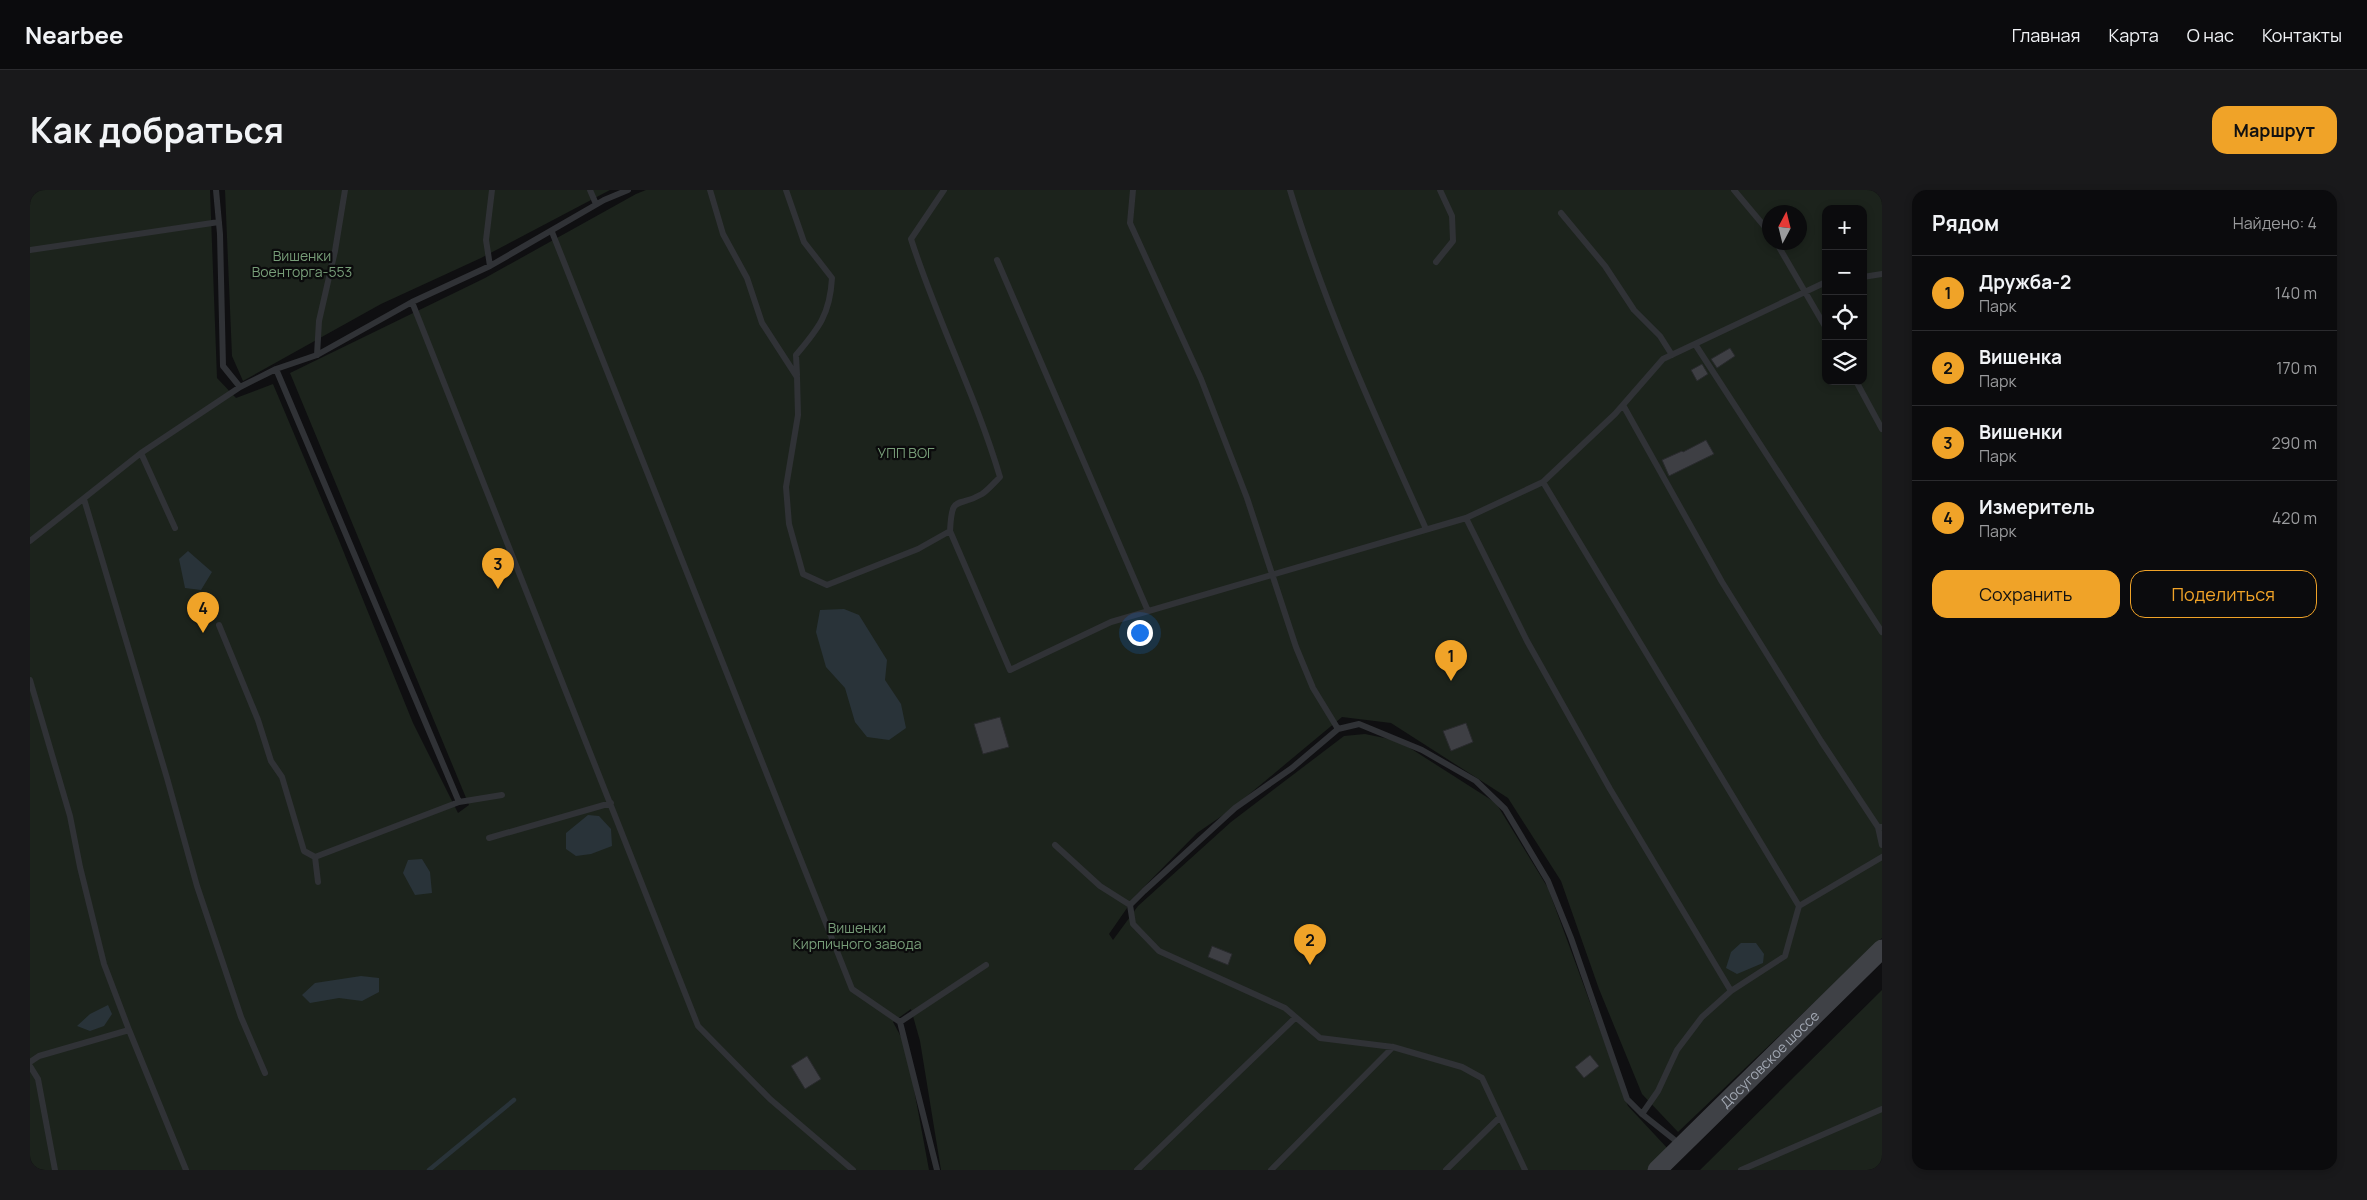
<!DOCTYPE html>
<html lang="ru">
<head>
<meta charset="utf-8">
<style>
	body { margin:0; font-family:Manrope,sans-serif; background:#19191b; color:#f1f3f6 }
	.controls { position:absolute; right:15px; top:15px; display:grid; overflow:hidden; border-radius:10px; box-shadow:0 2px 8px #0003 }
	.controls button { width:45px; height:45px; display:grid; place-items:center; padding:0; border:0; border-bottom:1px solid #2b2b2e; background:#0b0b0d; color:#f1f3f6; font:25px sans-serif }
	.compass { position:absolute; left:1732px; top:15px; width:45px; height:45px; border-radius:50%; background:#0b0b0d; box-shadow:0 2px 8px #0003; rotate:7deg }
	.you { position:absolute; left:1109px; top:442px; width:18px; height:18px; margin:-12px; border:4px solid #fff; border-radius:50%; background:#1a73e8; box-shadow:0 0 0 8px #1a73e833 }
	.badge { display:grid; place-items:center; width:32px; height:32px; border-radius:50%; background:#f0a328; color:#111; font-size:16px; font-weight:700 }
	.pin { position:absolute; translate:-50% -41px; filter:drop-shadow(0 1px 2px #0008) }
	.pin::after { content:''; position:absolute; top:26px; width:18px; height:15px; background:inherit; clip-path:polygon(0 0,100% 0,50% 100%) }
	.list { margin:0; padding:0; list-style:none }
	h2 { display:flex; justify-content:space-between; align-items:center; height:65px; margin:0; padding:0 20px; font-size:21px }
	h2 small { font-size:16px; font-weight:400; color:#9a9b9d }
	.list li { display:grid; grid-template-columns:32px 1fr auto; gap:15px; align-items:center; box-sizing:border-box; height:75px; padding:0 20px; border-top:1px solid #2b2b2e }
	.list b { display:block; font-size:19px; white-space:nowrap }
	.list p { margin:0; font-size:16px; white-space:nowrap; color:#9a9b9d }
	.list em { font-size:16px; font-style:normal; color:#9a9b9d }
	.actions { display:flex; gap:10px; padding:15px 20px }
	.actions a { flex:1; padding:11px 0; border:1px solid #f0a328; border-radius:15px; text-align:center; font-size:18px; color:#f0a328 }
	.actions .main { background:#f0a328; color:#111 }
	.icon { flex:none; width:28px; height:28px; fill:none; stroke:currentColor; stroke-width:2; stroke-linecap:round; stroke-linejoin:round }
	.map { position:relative; flex:none; width:1852px; height:980px; overflow:hidden; border-radius:15px }
	header { display:flex; align-items:center; gap:30px; box-sizing:border-box; height:70px; padding:0 25px; background:#0b0b0d; border-bottom:1px solid #2b2b2e }
	header strong { font-size:24px }
	nav { display:flex; gap:28px; margin-inline-start:auto; font-size:18px }
	.intro { display:flex; align-items:center; justify-content:space-between; box-sizing:border-box; height:120px; padding:0 30px }
	h1 { margin:0; font-size:35px }
	.button { padding:12px 22px; border-radius:15px; background:#f0a328; color:#111; font-size:18px; font-weight:700 }
	main { display:flex; gap:30px; padding:0 30px }
	aside { flex:1; background:#0b0b0d; border-radius:15px; box-shadow:0 2px 8px #0003 }
	.map>svg:first-child { display:block }
	.green { fill:#1c231c; fill-rule:evenodd }
	.water { fill:#293339 }
	.lines { fill:none; stroke-linecap:round; stroke-linejoin:round }
	.stream { stroke:#293339; stroke-width:4.5 }
	.building { fill:#3e3f44; stroke:#292a2d }
	.lane { stroke:#303236; stroke-width:6 }
	.secondary { stroke:#3f4146; stroke-width:19 }
	.labels { text-anchor:middle; stroke-width:4.5; stroke-linejoin:round; paint-order:stroke }
	.park-label { font-size:14px; fill:#779d78; stroke:#0b0b0c }
	.street-label { font-size:14px; fill:#a1a7b2; stroke:#0b0b0c }
</style>
</head>
<body>
<header>
<strong>Nearbee</strong>
<nav><a>Главная</a><a>Карта</a><a>О нас</a><a>Контакты</a></nav>
</header>
<div class="intro"><h1>Как добраться</h1><a class="button">Маршрут</a></div>
<main>
<div class="map">
<svg width="1852" height="980" viewBox="0 0 1852 980">
	<rect width="100%" height="100%" fill="#0f0f11"/>
	<path class="green" d="M0 0H180L187 188 206 208 243 194 310 353 383 533 428 623 439 615 260 183 455 88 606 4 616 0H1852V748L1648 942 1612 904 1569 799 1531 691 1478 608 1361 533 1312 527 1199 621 1167 643 1106 705 1079 744 1083 750 1108 716 1201 632 1314 546 1335 544 1369 551 1466 613 1518 698 1598 916 1639 960 1618 980H911L890 851 881 819 863 832 876 856 899 980H0ZM1796 19H1833V191H1796ZM1740 22H1770V52H1740Z
		M195 0H580L451 68 351 114 213 191 202 166Z
		M1852 800V980H1670Z"/>
	<path class="water" d="M158 361 182 382 171 400 155 398 149 369Z
		M814 419 829 425 857 470 855 490 871 514 876 538 859 550 837 547 825 532 815 498 796 477 786 442 790 420Z
		M558 625 569 626 581 639 582 656 561 664 546 666 536 659V643Z
		M392 669 400 682 402 703 385 705 373 683 378 670Z
		M1711 753H1726L1734 764 1733 773 1707 784 1696 778 1701 762Z
		M331 786 349 788V802L332 811 309 808 280 813 272 805 285 793Z
		M78 815 82 824 74 836 60 841 47 836 60 824Z"/>
	<g class="lines">
		<path class="stream" d="M399 980 484 910"/>
	</g>
	<path class="building" d="M1700 158 1705 166 1687 178 1681 169Z
		M1672 174 1678 184 1667 191 1661 180Z
		M1676 250 1684 264 1639 286 1632 270 1652 261 1653 262Z
		M970 527 979 557 953 564 944 534Z
		M1436 533 1443 552 1421 561 1413 541Z
		M1182 756 1202 764 1198 775 1178 767Z
		M1560 865 1569 876 1554 888 1545 877Z
		M777 866 791 889 775 899 761 876Z"/>
	<g class="lines">
		<path class="lane" d="M186 0 190 44 193 176 210 197
			M560 0 566 14
			M680 0 693 44 717 88 732 133 767 187 768 225 756 297 759 334 773 384 797 395 888 359 920 341 980 480 1081 432 1436 328 1513 292 1585 224 1633 169 1796 92
			M756 0 774 52 802 88C800 124 789 138 766 165L767 185
			M914 0 881 49C907 130 946 206 970 287 964 293 958 300 952 304 927 319 922 302 920 341
			M1103 0 1100 33 1171 189 1217 308 1266 457 1283 498 1308 539
			M1260 0C1295 117 1346 228 1396 339
			M1704 0 1740 43
			M1531 23 1575 76 1604 120 1630 146 1642 165
			M522 42 822 799 870 832 907 980
			M1746 52 1796 138
			M0 60 189 32
			M967 70 1118 421
			M1406 72 1423 51 1422 26 1410 0
			M460 76 456 50 462 0
			M1833 87 1852 84
			M382 112 668 836 740 909 823 980
			M1665 154 1852 442
			M287 165 289 131 305 61 315 0
			M246 179 429 612 472 605
			M1826 191 1852 239
			M1593 215 1692 392 1791 551 1848 637H1852
			M111 263 145 338
			M1513 292 1769 716 1852 667
			M54 309 137 588 167 696 211 827 235 883
			M1436 328 1497 451 1580 599 1701 801
			M0 351 111 263 210 197 246 179 287 165 382 112 460 76 574 10 598 0
			M189 435 228 530 241 571 252 587 274 661 285 667
			M0 490 40 626 50 677 74 774 99 840
			M1848 637 1852 655
			M459 648 581 613
			M1025 655 1070 696 1100 715
			M288 692 285 667 429 612
			M870 832 956 775
			M0 872 9 866 99 840 156 980
			M0 876 8 889 25 980
			M1612 924 1628 901 1647 860 1672 827 1701 801 1755 766 1769 716
			M1107 980 1265 828
			M1241 980 1363 857
			M1416 980 1470 927
			M1495 980 1452 888 1432 877 1363 857 1290 848 1255 818 1129 761 1103 734 1100 715 1114 701 1205 618 1262 578 1308 539 1329 534 1392 560 1446 591 1475 619 1518 691 1541 748 1597 909 1612 924 1651 955
			M1711 980 1852 919"/>
		<path class="secondary" id="s1" d="M1627 980 1852 759"/>
	</g>
	<g class="labels">
		<g class="park-label">
			<text x="272" y="71">Вишенки<tspan x="272" dy="16">Военторга-553</tspan></text>
			<text x="876" y="268">УПП ВОГ</text>
			<text x="827" y="743">Вишенки<tspan x="827" dy="16">Кирпичного завода</tspan></text>
		</g>
		<g class="street-label">
			<text dy="5" stroke="none"><textPath href="#s1" startOffset="158">Досуговское шоссе</textPath></text>
		</g>
	</g>
</svg>
<div class="controls">
<button>+</button>
<button>−</button>
<button><svg class="icon" aria-label="locate" viewBox="0 0 24 24"><circle cx="12" cy="12" r="6"/><path d="M12 2v4M12 18v4M2 12h4M18 12h4"/></svg></button>
<button><svg class="icon" aria-label="layers" viewBox="0 0 24 24"><path d="M12 4l9 5-9 5-9-5zM3 14l9 5 9-5"/></svg></button>
</div>
<svg class="compass" viewBox="-18 -18 36 36"><path d="M0-13l5 13h-10z" fill="#e53935"/><path d="M0 13l5-13h-10z" fill="#9a9b9d"/></svg>
<div class="you"></div>
<div class="pin badge" style="left:1421px;top:491px">1</div>
<div class="pin badge" style="left:1280px;top:775px">2</div>
<div class="pin badge" style="left:468px;top:399px">3</div>
<div class="pin badge" style="left:173px;top:443px">4</div>
</div>
<aside>
<h2>Рядом<small>Найдено: 4</small></h2>
<ul class="list">
<li><span class="badge">1</span><div><b>Дружба-2</b><p>Парк</p></div><em>140 m</em></li>
<li><span class="badge">2</span><div><b>Вишенка</b><p>Парк</p></div><em>170 m</em></li>
<li><span class="badge">3</span><div><b>Вишенки</b><p>Парк</p></div><em>290 m</em></li>
<li><span class="badge">4</span><div><b>Измеритель</b><p>Парк</p></div><em>420 m</em></li>
</ul>
<div class="actions"><a class="main">Сохранить</a><a>Поделиться</a></div>
</aside>
</main>
</body>
</html>
